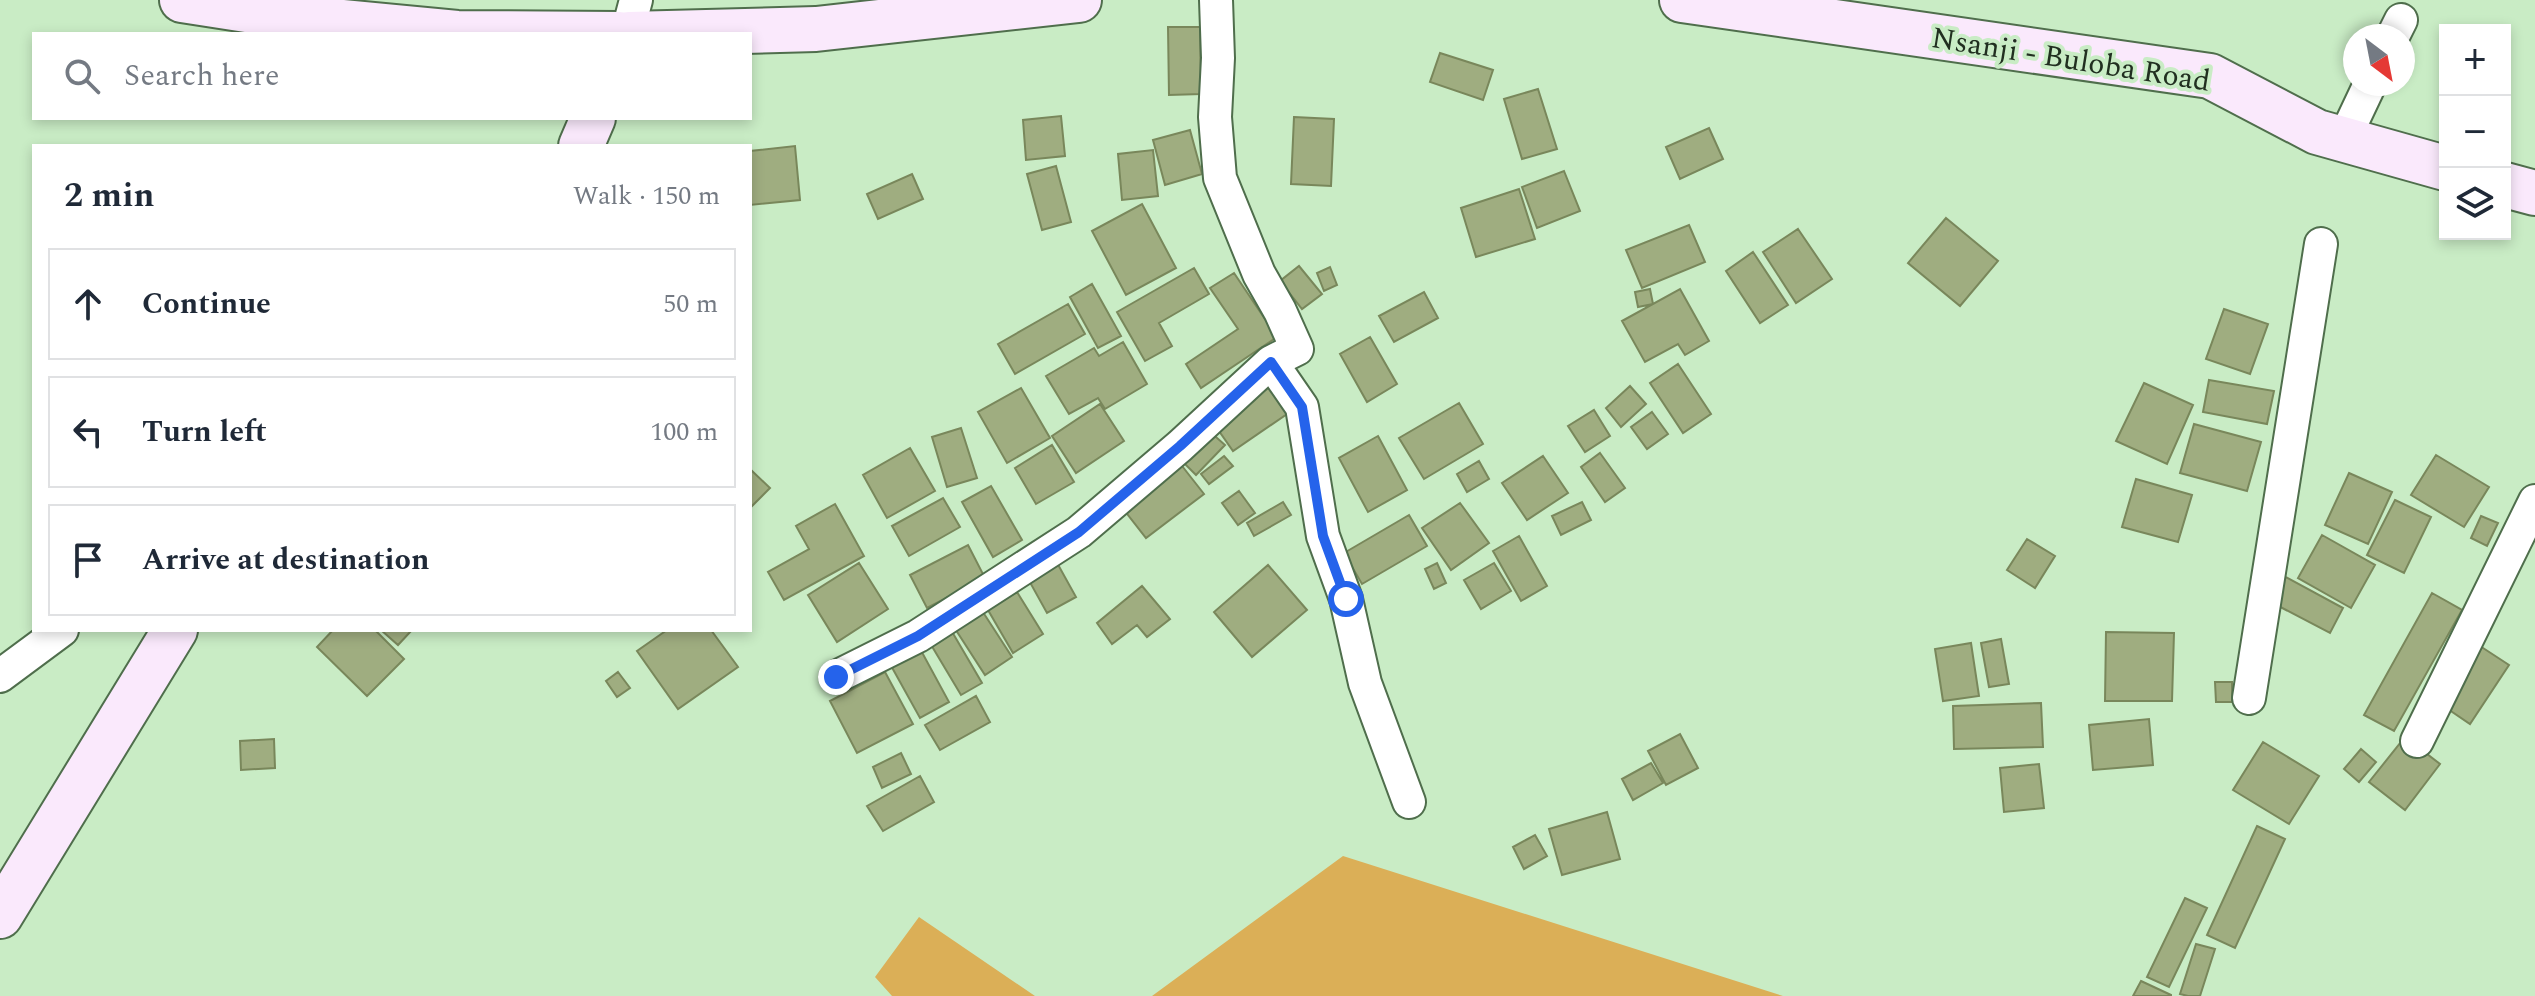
<!DOCTYPE html>
<html lang="en">
<head>
<meta charset="utf-8">
<style>
	body { margin:0; font-family:Spectral,serif; background:#f2f2f3; color:#1f2937 }
	.controls { position:absolute; right:24px; top:24px; display:grid; overflow:hidden; border-radius:0px; box-shadow:0 4px 12px #0003 }
	.controls button { width:72px; height:72px; display:grid; place-items:center; padding:0; border:0; border-bottom:2px solid #e0e1e3; background:#fff; color:#1f2937; font:40px sans-serif }
	.compass { position:absolute; left:2343px; top:24px; width:72px; height:72px; border-radius:50%; background:#fff; box-shadow:0 4px 12px #0003; rotate:148deg }
	.stop { position:absolute; width:24px; height:24px; margin:-18px; border:6px solid #2563eb; border-radius:50%; background:#fff }
	.stop.end { background:#2563eb; border-color:#fff; box-shadow:0 2px 8px #0008 }
	.list { margin:0; padding:0; list-style:none }
	h2 { display:flex; justify-content:space-between; align-items:center; height:104px; margin:0; padding:0 32px; font-size:34px }
	h2 small { font-size:26px; font-weight:400; color:#747a83 }
	.list li { display:grid; grid-template-columns:52px 1fr auto; gap:24px; align-items:center; box-sizing:border-box; height:112px; margin:0 16px 16px; padding:0 16px; border:2px solid #e0e1e3; border-radius:0px }
	.list b { display:block; font-size:30px; white-space:nowrap }
	.list em { font-size:26px; font-style:normal; color:#747a83 }
	.icon { flex:none; width:44px; height:44px; fill:none; stroke:currentColor; stroke-width:2; stroke-linecap:round; stroke-linejoin:round }
	.map { position:relative; flex:none; width:2535px; height:996px; overflow:hidden }
	.search { position:absolute; background:#fff; box-shadow:0 4px 12px #0003; left:32px; top:32px; width:720px; height:88px; display:flex; align-items:center; gap:20px; box-sizing:border-box; padding:0 28px; border-radius:0px; color:#747a83; font-size:30px }
	.panel { position:absolute; background:#fff; box-shadow:0 4px 12px #0003; left:32px; top:144px; width:720px; height:488px; border-radius:0px }
	.map>svg:first-child { display:block }
	.green { fill:#dbaf57 }
	.building { fill:#9fad80; stroke:#79875b; stroke-width:2 }
	.lines { fill:none; stroke-linecap:round; stroke-linejoin:round }
	.street-casing { stroke:#4f6e4c; stroke-width:36 }
	.secondary-casing { stroke:#4f6e4c; stroke-width:48 }
	.street { stroke:#fff; stroke-width:32 }
	.secondary { stroke:#fae9fc; stroke-width:44 }
	.route { stroke:#2563eb; stroke-width:10 }
	.labels { text-anchor:middle; stroke-width:8; stroke-linejoin:round; paint-order:stroke }
	.street-label { font-size:30px; fill:#212f20; stroke:#c9ecc5 }
</style>
</head>
<body>
<div class="map">
<svg width="2535" height="996" viewBox="0 0 2535 996">
	<rect width="100%" height="100%" fill="#c9ecc5"/>
	<path class="green" d="M1343 856 1783 996H1152Z
		M919 917 1035 996H892L875 977Z"/>
	<path class="building" d="M1168 27H1200L1201 94 1169 95Z
		M1440 53 1493 70 1483 100 1430 82Z
		M1538 89 1557 149 1522 159 1504 99Z
		M1061 116 1065 156 1026 160 1023 120Z
		M1294 117 1334 119 1331 186 1291 184Z
		M1709 128 1723 159 1680 179 1666 147Z
		M1190 130 1202 174 1165 185 1153 140Z
		M795 146 800 200 750 205V151Z
		M1153 150 1158 196 1122 200 1118 154Z
		M1056 166 1071 222 1042 230 1027 174Z
		M1564 171 1580 211 1537 228 1522 187Z
		M912 174 923 199 878 219 867 194Z
		M1519 189 1535 239 1476 257 1461 208Z
		M1142 204 1176 268 1126 295 1092 231Z
		M1946 218 1998 261 1960 306 1908 263Z
		M1689 225 1705 262 1642 288 1626 250Z
		M1798 229 1832 279 1796 303 1763 252Z
		M1753 252 1788 305 1760 323 1726 271Z
		M1299 266 1322 294 1302 309 1280 281Z
		M1330 267 1337 285 1324 291 1317 273Z
		M1194 268 1209 294 1159 323 1172 346 1145 361 1117 312Z
		M1234 273 1277 337 1201 388 1186 364 1238 329 1210 288Z
		M1092 284 1121 336 1098 348 1070 297Z
		M1650 289 1653 304 1638 307 1635 292Z
		M1680 289 1709 341 1685 355 1678 344 1645 362 1622 321Z
		M1424 292 1438 318 1394 342 1379 316Z
		M1068 304 1085 334 1015 374 998 344Z
		M2224 309 2268 324 2250 374 2206 359Z
		M1370 337 1397 384 1367 402 1340 354Z
		M1123 342 1147 384 1105 409 1098 398 1069 414 1046 376 1094 348 1099 356Z
		M1678 364 1711 414 1683 433 1650 383Z
		M2209 380 2274 391 2267 424 2203 412Z
		M1270 382 1290 412 1233 451 1212 421Z
		M2144 383 2193 405 2167 464 2116 441Z
		M1630 386 1646 404 1621 427 1606 408Z
		M1021 388 1050 438 1007 463 978 412Z
		M1459 403 1483 444 1424 479 1399 438Z
		M1100 404 1124 441 1076 473 1052 436Z
		M1594 410 1610 436 1585 452 1568 426Z
		M1652 412 1668 434 1647 449 1631 427Z
		M2194 424 2261 442 2247 491 2180 473Z
		M961 428 977 478 947 487 932 437Z
		M1208 430 1225 445 1196 475 1180 459Z
		M1378 436 1407 490 1368 512 1339 458Z
		M1052 445 1074 482 1036 504 1015 468Z
		M910 448 935 491 887 518 863 475Z
		M1600 453 1625 488 1605 502 1581 467Z
		M2436 455 2489 487 2464 527 2411 495Z
		M1224 456 1233 466 1209 484 1201 474Z
		M1543 456 1568 493 1527 520 1502 483Z
		M1175 457 1204 494 1146 538 1117 501Z
		M1479 461 1489 479 1467 492 1457 474Z
		M750 469 770 488 751 507 750 506Z
		M2349 473 2392 492 2368 544 2325 525Z
		M2136 479 2192 495 2178 542 2122 527Z
		M991 486 1022 540 993 557 962 502Z
		M1239 491 1255 513 1238 525 1222 503Z
		M943 498 960 527 909 556 892 526Z
		M2395 500 2431 517 2404 573 2367 555Z
		M1283 502 1291 515 1254 536 1247 523Z
		M1582 502 1591 520 1561 535 1552 516Z
		M1460 503 1489 543 1451 570 1422 528Z
		M835 504 864 556 784 600 768 572 809 549 796 526Z
		M1409 515 1427 546 1362 584 1344 553Z
		M2481 516 2498 523 2487 546 2471 538Z
		M2322 535 2375 565 2351 608 2298 578Z
		M1519 536 1547 586 1521 601 1493 551Z
		M2027 539 2055 556 2035 588 2007 570Z
		M968 545 985 578 927 608 910 575Z
		M1056 561 1076 597 1047 613 1027 577Z
		M859 563 888 609 837 642 808 595Z
		M1437 563 1446 583 1434 589 1425 569Z
		M1494 563 1511 591 1481 609 1464 580Z
		M1268 565 1307 610 1252 657 1214 612Z
		M2280 574 2343 608 2330 633 2267 600Z
		M1142 586 1170 619 1147 637 1137 625 1112 644 1097 623Z
		M1017 592 1043 634 1013 653 988 610Z
		M2432 593 2462 610 2394 731 2364 715Z
		M979 606 1012 657 985 675 952 624Z
		M333 630H375L404 659 367 696 317 647Z
		M381 630H412L398 645Z
		M667 630H711L738 667 678 709 637 651Z
		M951 630 982 683 961 695 930 643Z
		M2106 632 2174 633 2172 701H2105Z
		M2001 639 2009 684 1989 687 1981 643Z
		M1971 643 1979 696 1943 701 1935 649Z
		M918 645 949 702 920 718 889 662Z
		M2480 646 2509 665 2470 724 2442 705Z
		M618 672 630 688 617 697 606 681Z
		M885 672 913 724 857 753 830 701Z
		M2215 682H2232V702H2216Z
		M976 696 990 722 940 750 925 725Z
		M2041 703 2043 747 1954 749 1953 706Z
		M2149 719 2153 765 2093 770 2089 725Z
		M1680 734 1698 768 1666 785 1648 751Z
		M2405 737 2440 764 2405 810 2369 782Z
		M274 739 275 768 241 770 240 741Z
		M2263 742 2319 776 2289 824 2233 790Z
		M2361 749 2376 762 2359 782 2344 769Z
		M901 753 911 774 882 788 873 767Z
		M1651 763 1663 783 1633 800 1622 779Z
		M2039 764 2044 808 2004 812 2000 768Z
		M920 776 934 802 883 831 867 806Z
		M1607 812 1620 859 1562 875 1549 829Z
		M2257 826 2285 839 2235 948 2207 935Z
		M1535 835 1547 856 1524 869 1513 847Z
		M2185 898 2207 908 2169 987 2147 977Z
		M2196 944 2215 949 2200 996H2188L2180 994Z
		M2141 981 2171 995V996H2133Z"/>
	<g class="lines">
		<g class="street-casing">
			<path id="street" d="M1216 0 1218 58 1215 117 1220 178 1259 274 1280 311 1297 349 1271 362 1302 407 1323 536 1346 599 1365 683 1409 802
				M627 34 636 0
				M2393 36 2401 20
				M2344 139 2370 84
				M0 676 62 630
				M836 677 918 636 1079 532 1180 446 1271 362
				M2249 698 2321 244
				M2417 741 2535 501"/>
		</g>
		<g class="secondary-casing">
			<path id="secondary" d="M182 0 291 17 457 33 619 34
				M1682 0 2210 76 2317 132 2445 168
				M629 34 816 29 1079 0
				M581 146 593 118
				M2505 185 2535 193
				M0 916 175 630"/>
		</g>
		<use href="#street" class="street"/>
		<use href="#secondary" class="secondary"/>
	</g>
	<g class="lines">
		<path class="route" d="M836 677 918 636 1079 532 1180 446 1271 362 1302 407 1323 536 1346 599"/>
	</g>
	<g class="labels">
		<g class="street-label">
			<text transform="translate(2071 59) rotate(9)" y="10">Nsanji - Buloba Road</text>
		</g>
	</g>
</svg>
<div class="controls">
<button>+</button>
<button>−</button>
<button><svg class="icon" aria-label="layers" viewBox="0 0 24 24"><path d="M12 4l9 5-9 5-9-5zM3 14l9 5 9-5"/></svg></button>
</div>
<svg class="compass" viewBox="-18 -18 36 36"><path d="M0-13l5 13h-10z" fill="#e53935"/><path d="M0 13l5-13h-10z" fill="#747a83"/></svg>
<div class="stop" style="left:1346px;top:599px"></div>
<div class="stop end" style="left:836px;top:677px"></div>
<div class="search"><svg class="icon" aria-label="search" viewBox="0 0 24 24"><circle cx="10" cy="10" r="6"/><path d="M15 15l6 6"/></svg>Search here</div>
<section class="panel">
<h2>2 min<small>Walk · 150 m</small></h2>
<ul class="list">
<li><svg class="icon" aria-label="ahead" viewBox="0 0 24 24"><path d="M12 20V5M6 11l6-6 6 6"/></svg><div><b>Continue</b></div><em>50 m</em></li>
<li><svg class="icon" aria-label="left" viewBox="0 0 24 24"><path d="M17 20v-9H6M10 6l-5 5 5 5"/></svg><div><b>Turn left</b></div><em>100 m</em></li>
<li><svg class="icon" aria-label="arrive" viewBox="0 0 24 24"><path d="M6 21V4h12l-3 4 3 4H6"/></svg><div><b>Arrive at destination</b></div></li>
</ul>
</section>
</div>
</body>
</html>
